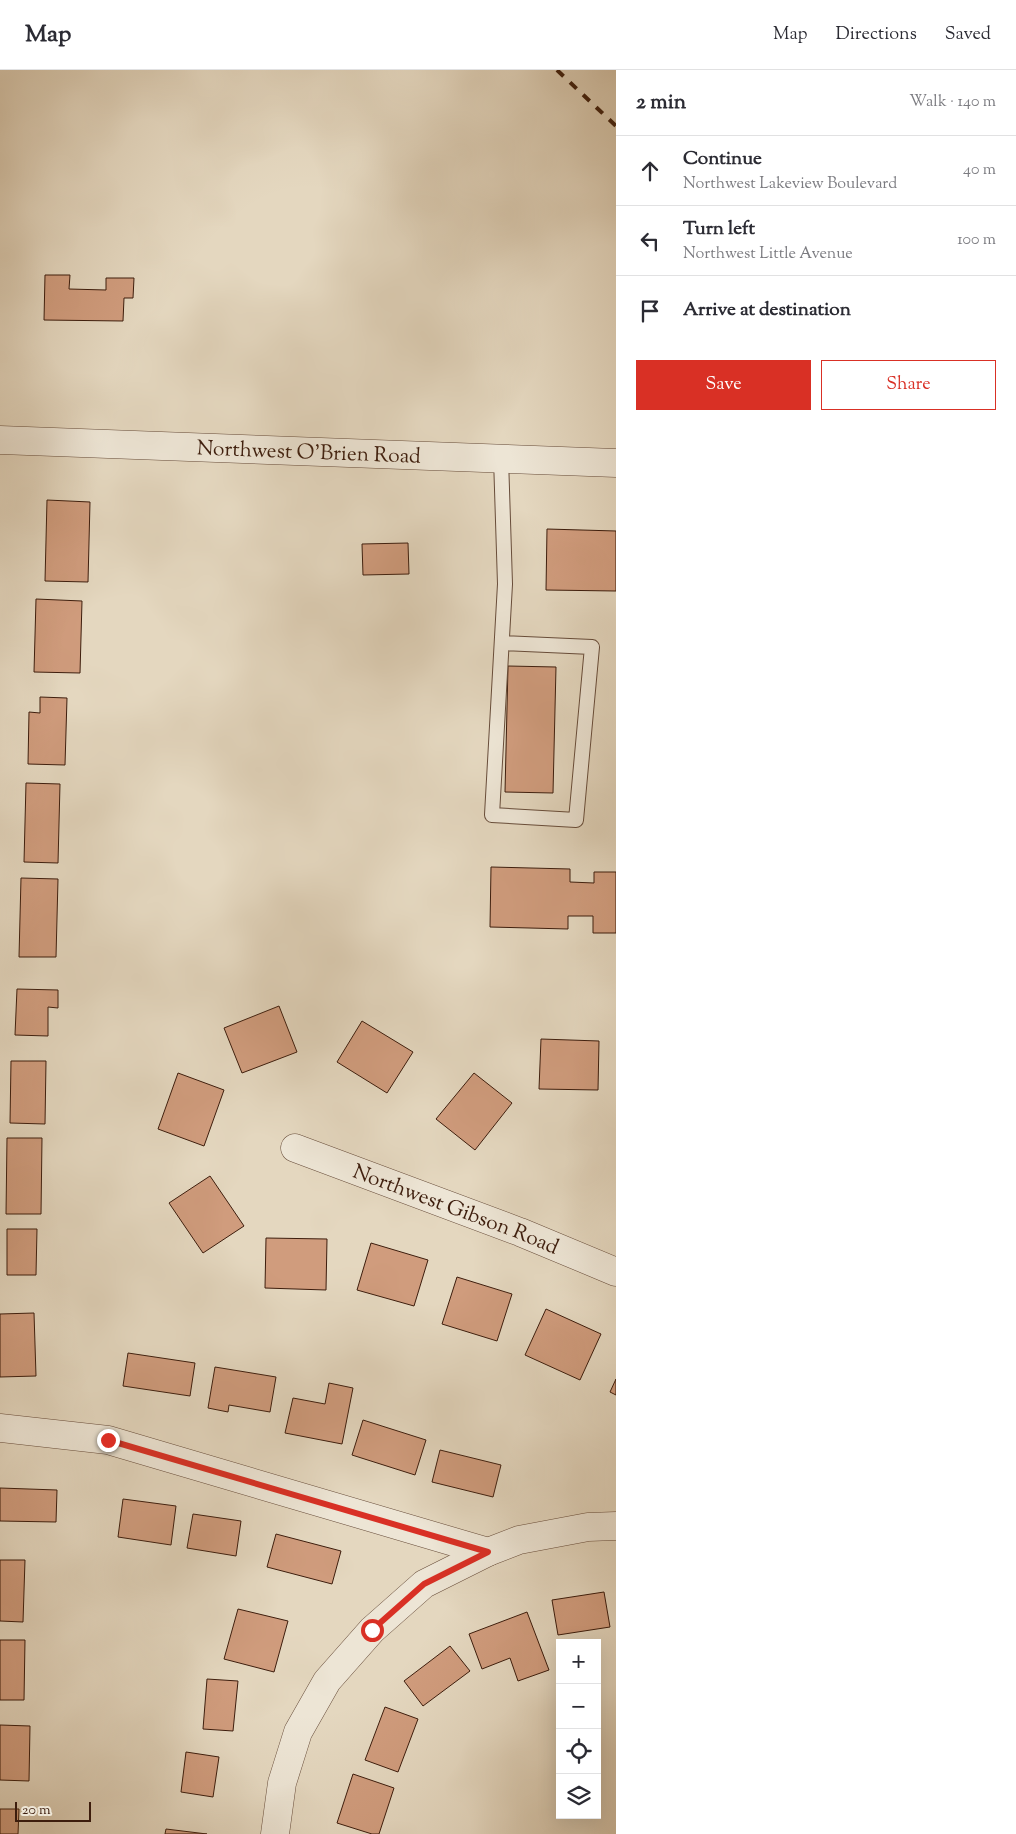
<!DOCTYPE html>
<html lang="en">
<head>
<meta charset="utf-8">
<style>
	body { margin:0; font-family:"Sorts Mill Goudy",serif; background:#f2f2f3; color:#2b2b33 }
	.controls { position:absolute; right:15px; bottom:15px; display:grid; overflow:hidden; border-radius:0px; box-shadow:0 5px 20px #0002 }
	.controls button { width:45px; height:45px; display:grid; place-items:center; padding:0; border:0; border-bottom:1px solid #e1e1e2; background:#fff; color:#2b2b33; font:25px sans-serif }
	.scale { position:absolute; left:15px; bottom:12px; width:76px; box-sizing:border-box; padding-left:5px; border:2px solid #3d1d0d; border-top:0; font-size:14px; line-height:18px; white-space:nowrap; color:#3d1d0d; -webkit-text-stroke:4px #ede5d5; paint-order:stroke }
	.stop { position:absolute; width:15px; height:15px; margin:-11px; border:4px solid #d93025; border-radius:50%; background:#fff }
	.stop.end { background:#d93025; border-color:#fff; box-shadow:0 1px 5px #0008 }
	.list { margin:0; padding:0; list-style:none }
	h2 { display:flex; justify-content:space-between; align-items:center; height:65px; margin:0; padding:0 20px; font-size:21px }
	h2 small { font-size:16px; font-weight:400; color:#7c7c81 }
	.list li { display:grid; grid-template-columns:32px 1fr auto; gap:15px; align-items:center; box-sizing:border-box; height:70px; padding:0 20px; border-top:1px solid #e1e1e2 }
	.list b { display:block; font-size:19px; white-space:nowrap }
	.list p { margin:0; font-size:16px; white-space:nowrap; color:#7c7c81 }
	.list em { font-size:16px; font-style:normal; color:#7c7c81 }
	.actions { display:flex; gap:10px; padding:15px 20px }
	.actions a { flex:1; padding:11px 0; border:1px solid #d93025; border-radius:0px; text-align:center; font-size:18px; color:#d93025 }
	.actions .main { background:#d93025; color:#fff }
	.icon { flex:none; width:28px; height:28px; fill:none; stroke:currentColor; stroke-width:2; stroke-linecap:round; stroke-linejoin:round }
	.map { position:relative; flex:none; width:616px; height:1764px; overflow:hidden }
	header { display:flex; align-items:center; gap:30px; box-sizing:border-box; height:70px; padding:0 25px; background:#fff; border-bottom:1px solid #e1e1e2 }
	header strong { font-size:24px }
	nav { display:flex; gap:28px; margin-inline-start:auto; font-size:18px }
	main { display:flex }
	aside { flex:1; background:#fff }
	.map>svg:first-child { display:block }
	.building { fill:#d09c7d; stroke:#3d1d0d }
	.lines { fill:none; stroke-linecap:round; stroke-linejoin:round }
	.service-casing { stroke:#674c3a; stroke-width:16 }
	.minor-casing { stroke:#674c3a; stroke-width:29 }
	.tertiary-casing { stroke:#674c3a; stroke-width:29 }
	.service { stroke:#ede5d5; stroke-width:14 }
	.minor { stroke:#ede5d5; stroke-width:28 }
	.tertiary { stroke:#ede5d5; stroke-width:28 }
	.rail { stroke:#3d1d0d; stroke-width:4; stroke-dasharray:9 9; stroke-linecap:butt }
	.route { stroke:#d93025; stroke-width:6 }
	.labels { text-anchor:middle; stroke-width:4; stroke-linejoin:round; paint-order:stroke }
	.street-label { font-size:21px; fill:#3d1d0d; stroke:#ede5d5 }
</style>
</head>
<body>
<header>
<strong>Map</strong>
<nav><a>Map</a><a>Directions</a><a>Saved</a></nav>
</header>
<main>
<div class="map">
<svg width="616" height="1764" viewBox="0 0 616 1764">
	<rect width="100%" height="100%" fill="#e4d7bf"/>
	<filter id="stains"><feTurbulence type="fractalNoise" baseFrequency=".004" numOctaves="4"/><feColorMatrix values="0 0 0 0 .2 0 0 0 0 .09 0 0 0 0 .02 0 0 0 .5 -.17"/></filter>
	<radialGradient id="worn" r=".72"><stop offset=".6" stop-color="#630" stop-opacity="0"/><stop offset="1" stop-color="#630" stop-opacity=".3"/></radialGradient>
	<path class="building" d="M45 205H70L69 219 106 220V208H134L133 228H124L123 251 44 250Z
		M47 430 90 432 88 512 45 511Z
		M547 459 616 461V521L546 520Z
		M408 473 409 504 363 505 362 474Z
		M36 529 82 531 80 603 34 602Z
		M508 596 556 597 553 723 505 722Z
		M40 627 67 628 65 695 28 694 29 642 40 643Z
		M26 713 60 714 58 793 24 792Z
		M491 797 570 799V812L594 813V802H616V863H593V846H568V859L490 857Z
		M21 808 58 809 56 887H19Z
		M17 919 58 920V938L48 937V966L15 965Z
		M279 936 297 982 242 1003 224 958Z
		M362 951 413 982 387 1023 337 992Z
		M541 969 599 971 598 1020 539 1019Z
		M11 991H46L45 1054 10 1053Z
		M178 1003 224 1020 204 1076 158 1059Z
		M474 1003 512 1033 475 1080 436 1049Z
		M7 1068H42L41 1144H6Z
		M210 1106 244 1156 203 1183 169 1133Z
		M7 1159H37L36 1205H7Z
		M266 1168 327 1169 326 1220 265 1218Z
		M371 1173 428 1190 414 1236 357 1220Z
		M457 1207 512 1224 497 1271 442 1254Z
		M546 1239 601 1264 580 1310 525 1285Z
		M34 1243 36 1306 0 1307V1244Z
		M128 1283 195 1293 190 1326 123 1316Z
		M215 1297 276 1307 270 1342 229 1335 228 1342 208 1338Z
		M616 1309V1325L610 1322Z
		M329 1313 353 1318 342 1374 285 1363 293 1328 325 1334Z
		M363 1350 426 1370 415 1405 352 1385Z
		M440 1380 501 1395 493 1427 432 1412Z
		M0 1418 57 1420 56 1452 0 1451Z
		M123 1429 176 1436 171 1475 118 1467Z
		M193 1444 241 1451 236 1486 187 1478Z
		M276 1464 341 1481 332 1514 267 1497Z
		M0 1490H25L23 1552 0 1551Z
		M604 1522 610 1557 558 1565 552 1530Z
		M238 1539 288 1551 274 1602 224 1589Z
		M527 1542 549 1600 518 1611 510 1588 482 1599 469 1564Z
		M0 1570H25L24 1630H0Z
		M450 1576 470 1601 423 1636 404 1611Z
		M207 1609 238 1611 233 1661 203 1659Z
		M385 1637 418 1649 398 1702 365 1690Z
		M0 1655 30 1656 29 1711 0 1710Z
		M186 1682 219 1687 213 1727 181 1722Z
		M353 1704 394 1718 379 1764H372L337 1753Z
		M0 1739H19L18 1764H0Z
		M166 1759 207 1764H165Z"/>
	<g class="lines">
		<g class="service-casing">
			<path id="service" d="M501 388 505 514 492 745 576 750 592 577 502 573"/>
		</g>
		<g class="minor-casing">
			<g id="minor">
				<path id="s1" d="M295 1078 520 1162 616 1202"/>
				<path d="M0 1358 108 1370 488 1482"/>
				<path d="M275 1764 282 1713 298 1662 327 1611 372 1560 424 1514 488 1482 519 1470 588 1457 616 1456"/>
			</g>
		</g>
		<g class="tertiary-casing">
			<g id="tertiary">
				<path id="s2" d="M0 370 616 393"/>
			</g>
		</g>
		<use href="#service" class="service"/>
		<use href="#minor" class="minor"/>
		<use href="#tertiary" class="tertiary"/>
		<path class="rail" d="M557 0 616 56"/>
	</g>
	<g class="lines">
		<path class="route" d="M108 1370 488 1482 424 1514 372 1560"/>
	</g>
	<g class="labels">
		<g class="street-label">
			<text dy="7" stroke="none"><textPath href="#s2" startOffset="309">Northwest O'Brien Road</textPath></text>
			<text dy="7" stroke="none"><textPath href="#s1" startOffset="172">Northwest Gibson Road</textPath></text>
		</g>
	</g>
	<rect width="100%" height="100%" filter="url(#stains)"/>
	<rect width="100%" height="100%" fill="url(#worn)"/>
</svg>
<div class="controls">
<button>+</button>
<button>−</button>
<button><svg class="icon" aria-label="locate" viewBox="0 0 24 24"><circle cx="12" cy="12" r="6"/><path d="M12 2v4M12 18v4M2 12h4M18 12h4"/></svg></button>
<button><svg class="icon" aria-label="layers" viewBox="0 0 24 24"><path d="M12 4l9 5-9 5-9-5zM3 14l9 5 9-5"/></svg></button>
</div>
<div class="scale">20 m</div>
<div class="stop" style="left:372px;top:1560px"></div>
<div class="stop end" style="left:108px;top:1370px"></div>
</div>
<aside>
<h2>2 min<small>Walk · 140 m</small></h2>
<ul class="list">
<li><svg class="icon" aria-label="ahead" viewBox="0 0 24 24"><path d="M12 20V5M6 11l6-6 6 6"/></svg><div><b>Continue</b><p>Northwest Lakeview Boulevard</p></div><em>40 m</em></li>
<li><svg class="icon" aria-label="left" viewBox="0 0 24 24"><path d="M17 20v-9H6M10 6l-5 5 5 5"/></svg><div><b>Turn left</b><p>Northwest Little Avenue</p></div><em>100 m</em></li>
<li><svg class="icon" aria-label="arrive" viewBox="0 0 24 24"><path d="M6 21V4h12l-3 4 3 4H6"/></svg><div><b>Arrive at destination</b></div></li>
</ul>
<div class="actions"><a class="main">Save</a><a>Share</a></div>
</aside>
</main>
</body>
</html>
